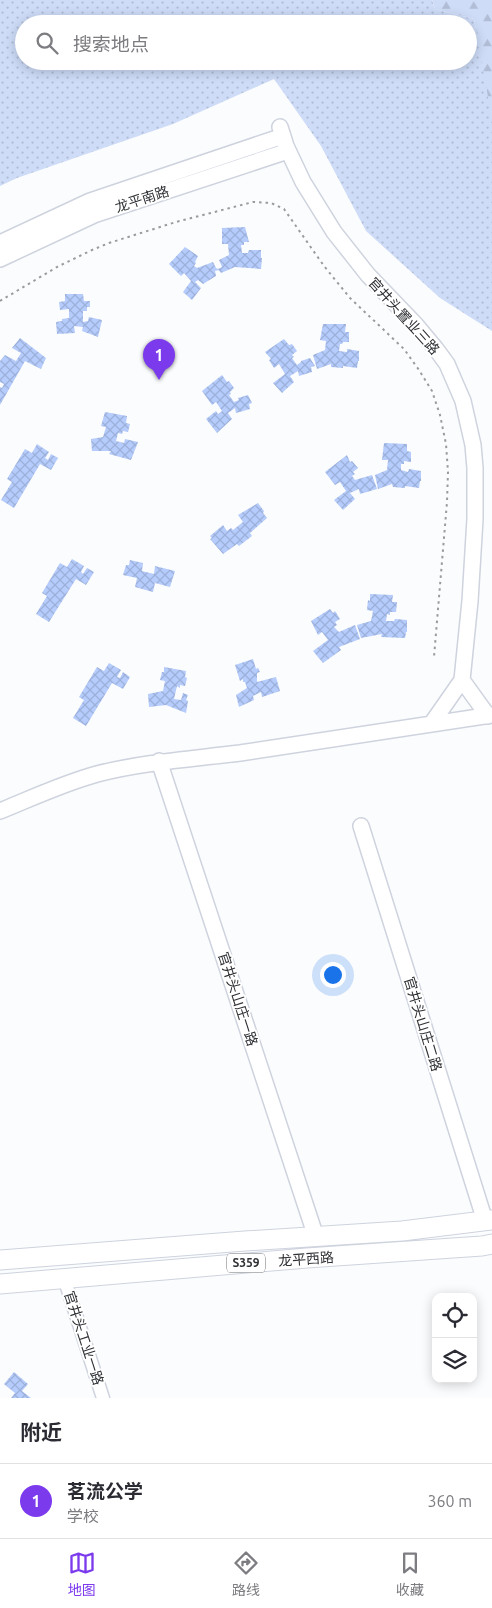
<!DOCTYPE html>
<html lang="zh">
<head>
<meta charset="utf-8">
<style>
	body { margin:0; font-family:Ubuntu,"Noto Sans SC",sans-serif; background:#f2f2f3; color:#2b2b33 }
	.controls { position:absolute; right:15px; bottom:15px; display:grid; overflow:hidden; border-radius:10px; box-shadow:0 2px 12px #0003 }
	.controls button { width:45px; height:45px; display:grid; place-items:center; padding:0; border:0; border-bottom:1px solid #e1e1e2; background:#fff; color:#2b2b33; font:25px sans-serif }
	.you { position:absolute; left:332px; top:974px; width:18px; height:18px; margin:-12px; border:4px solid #fff; border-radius:50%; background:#1a73e8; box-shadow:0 0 0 8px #1a73e833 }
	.badge { display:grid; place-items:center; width:32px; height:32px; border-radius:50%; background:#7c3aed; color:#fff; font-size:16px; font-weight:700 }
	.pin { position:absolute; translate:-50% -41px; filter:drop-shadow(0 1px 2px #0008) }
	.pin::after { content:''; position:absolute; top:26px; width:18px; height:15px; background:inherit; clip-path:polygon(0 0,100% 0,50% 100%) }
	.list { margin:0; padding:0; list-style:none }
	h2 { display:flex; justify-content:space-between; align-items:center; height:65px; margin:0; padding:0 20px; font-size:21px }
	h2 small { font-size:16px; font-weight:400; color:#7c7c81 }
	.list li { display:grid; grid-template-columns:32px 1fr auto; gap:15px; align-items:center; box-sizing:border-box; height:75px; padding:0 20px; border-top:1px solid #e1e1e2 }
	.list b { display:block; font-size:19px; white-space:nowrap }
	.list p { margin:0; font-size:16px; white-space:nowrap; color:#7c7c81 }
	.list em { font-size:16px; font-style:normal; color:#7c7c81 }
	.icon { flex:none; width:28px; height:28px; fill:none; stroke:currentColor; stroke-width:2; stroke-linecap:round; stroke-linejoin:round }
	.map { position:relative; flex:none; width:492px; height:1398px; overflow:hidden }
	.search { position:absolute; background:#fff; box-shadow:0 2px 12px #0003; left:15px; right:15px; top:15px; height:55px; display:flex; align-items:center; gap:12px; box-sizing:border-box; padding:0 18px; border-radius:28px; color:#7c7c81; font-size:19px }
	.sheet { height:140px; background:#fff }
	nav { display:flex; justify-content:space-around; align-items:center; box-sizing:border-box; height:70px; border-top:1px solid #e1e1e2; background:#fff; font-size:14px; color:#7c7c81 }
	nav a { display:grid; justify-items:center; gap:2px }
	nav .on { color:#7c3aed }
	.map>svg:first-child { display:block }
	.grass { fill:url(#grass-dots); fill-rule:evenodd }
	.forest { fill:url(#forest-firs) }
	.building { fill:url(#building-cross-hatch) }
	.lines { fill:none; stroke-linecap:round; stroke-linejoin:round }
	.minor-casing { stroke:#ced3de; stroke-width:15 }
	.tertiary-casing { stroke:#ced3de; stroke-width:18 }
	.primary-casing { stroke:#ced3de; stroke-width:21 }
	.path { stroke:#9a9b9e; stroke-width:2; stroke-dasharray:2.5 4; stroke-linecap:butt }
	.minor { stroke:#fff; stroke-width:12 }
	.tertiary { stroke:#fff; stroke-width:15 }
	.primary { stroke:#fff; stroke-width:19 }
	.labels { text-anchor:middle; stroke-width:4; stroke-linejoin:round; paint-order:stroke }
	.shield { fill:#fff; stroke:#6d6f72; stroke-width:1 }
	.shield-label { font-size:12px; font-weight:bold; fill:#2f3135 }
	.street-label { font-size:14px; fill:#2f3135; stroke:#fff }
</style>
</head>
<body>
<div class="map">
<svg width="492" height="1398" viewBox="0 0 492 1398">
	<defs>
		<pattern id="grass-dots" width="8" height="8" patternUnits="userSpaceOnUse" patternTransform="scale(1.25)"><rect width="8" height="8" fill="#cedcf8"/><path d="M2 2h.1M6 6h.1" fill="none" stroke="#b1bdd5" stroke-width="1.8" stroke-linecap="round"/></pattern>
		<pattern id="forest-firs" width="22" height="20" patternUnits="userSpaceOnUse" patternTransform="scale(1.25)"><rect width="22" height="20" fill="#cedcf8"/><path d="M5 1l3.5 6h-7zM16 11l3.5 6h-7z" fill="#b1bdd5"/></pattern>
		<pattern id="building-cross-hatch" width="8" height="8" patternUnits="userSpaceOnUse" patternTransform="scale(1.25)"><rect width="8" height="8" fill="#b5ccfc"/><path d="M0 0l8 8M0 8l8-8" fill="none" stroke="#9cb0d9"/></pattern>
	</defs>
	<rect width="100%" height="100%" fill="#fbfcfe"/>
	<path class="grass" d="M0 0H432L435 9 474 19 492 112V331L440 298 366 231 321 146 274 79 173 124 17 178 0 186ZM24 24H468V61H24Z"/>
	<path class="forest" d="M432 0H492V119L474 19 435 9Z"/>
	<path class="building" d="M245 227 249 242H244V245H241L242 253H248L249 250H261V258H262L261 269 235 267 221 273 218 269 219 270 215 271 216 276 203 284 198 280 195 282 201 288 192 300 183 292 191 281 184 273 181 276 169 264 185 247 198 256 195 262 196 263 194 266 197 268 213 262 216 268 218 269 222 267 219 260 229 255 228 244H222V228Z
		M65 294H83L84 301H90V307H87V311H83V322L88 321 89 317 102 320 98 337 82 331 83 327 74 326 75 333 57 334 56 322 62 321V319L69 318V309L60 310 59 302 65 301Z
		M323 324H346L345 332H349V342H343L342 344H340L339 351 347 352V349L359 351V361H358L357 368 343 366V368L331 367V364L317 369 313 355 325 350 326 341 320 340Z
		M20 338 46 358 41 369 25 361 0 405V387L2 388 4 384 0 382V361L5 355 16 361 21 353 12 348Z
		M284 339 289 345 292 344 297 351 292 355 294 357 292 358 297 365 301 362V361L310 358 315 366 311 367 312 372 299 376 298 371 290 376 294 382 282 393 273 383 285 374 279 364 274 368 269 360 271 359 265 352Z
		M222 375 227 382 229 381 234 388 230 392 231 394 229 395 234 402 239 400 238 398 248 395 252 403 249 404 250 409 236 413 235 408 228 413 232 419 217 433 206 419 216 411 218 414 222 411 216 402 212 405 202 391Z
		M105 412 127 416 126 423 130 424 128 432 123 431 122 434 118 433 116 441 124 443 125 439 138 442 131 460 109 454 111 451H92L91 439 103 437 106 427 101 426Z
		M384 443 407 444V451L411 452V462L404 461V464H401V470L408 472 409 469 421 471V481H420L419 488 405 486V488L393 487 392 484 378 489 375 475 387 470 388 460H382Z
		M37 444 49 452 45 458 48 460 51 454 58 458 51 470 40 464 14 508 1 500 12 482 7 479 25 449 32 453Z
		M347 455 350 462 352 461 358 468 353 472 355 474 352 476 355 480 372 475 377 489 360 494 359 489 350 493 355 499 343 510 334 500 346 491 340 482 335 485 325 472Z
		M258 503 264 511 263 513 267 518 250 533 252 536 239 546 237 544 223 554 210 539 212 538 210 536 223 525 227 531 231 528 233 530 243 522 238 515Z
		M72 559 84 566 81 572 83 574 87 568 94 572 86 585 76 579 49 622 36 614 47 596 42 593 60 563 67 567Z
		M130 560 143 563 142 571 154 574 155 566 175 571 170 587 155 583 153 592 135 587 137 578 123 575 126 565H129Z
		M370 594 393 595 392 602H397L396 612H390V615L387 614 386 621H394L395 619 407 620V632H406L405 638 381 637 382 634 361 638 357 625 371 621 373 611 367 610 368 600 370 601Z
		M330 609 333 613 335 611 340 619 335 622 337 625 334 627 339 632 355 625 360 639 339 647 341 650 323 663 313 651 328 640 322 632 318 635 311 621Z
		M253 659 256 669 258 668 260 672 257 673V682L276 677 280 691 262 697 261 692 253 696 254 700 239 707 236 695 247 688 245 682H243V679L240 681 235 665Z
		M109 663 121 670 117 677 120 678 123 672 130 677 123 689 112 683 86 726 73 718 84 700 79 697 97 667 104 671Z
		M164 667 186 671 185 677 187 678 185 686 180 685V688L177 686 174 699 181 700 183 693 188 695 186 700 188 701 186 713 166 705 149 707 148 694 163 691 165 681 160 680 162 672H164Z
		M14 1372 28 1384 22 1391 31 1398H11L15 1393 4 1384Z"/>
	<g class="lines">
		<g class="minor-casing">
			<path id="minor" d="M64 1278 103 1398"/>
		</g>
		<g class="tertiary-casing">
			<path id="tertiary" d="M280 127 286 146 303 182 334 232 368 275 416 325 436 349 447 364 463 401 473 445 475 468V519L470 601 462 680 432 723
				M0 243 90 201 283 136
				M0 259 94 215 288 151
				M462 680 488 716
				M159 761 316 1237
				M0 811C32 798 64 783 97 774 144 762 192 759 240 753L492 715
				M361 826 485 1221"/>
		</g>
		<g class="primary-casing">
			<path id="primary" d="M0 1260 245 1241 402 1231 492 1220
				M0 1284 307 1258 482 1246 492 1244"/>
		</g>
		<path class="path" d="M0 301 57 267 92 250 109 243 176 222 253 202 271 203 284 209 324 266 350 298 404 349 419 370 432 391 440 415 446 444 448 472 447 502 434 657"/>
		<use href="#minor" class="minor"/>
		<use href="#tertiary" class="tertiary"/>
		<use href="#primary" class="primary"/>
	</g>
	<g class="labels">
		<rect class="shield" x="227" y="1253.5" width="38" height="19" rx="4"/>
		<g class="shield-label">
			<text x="246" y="1267">S359</text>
		</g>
		<g class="street-label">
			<text transform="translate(142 199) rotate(-18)" y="5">龙平南路</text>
			<text transform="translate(404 316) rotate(48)" y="5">官井头置业三路</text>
			<text transform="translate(238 999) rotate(72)" y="5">官井头山庄一路</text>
			<text transform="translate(423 1024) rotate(73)" y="5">官井头山庄二路</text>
			<text transform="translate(306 1259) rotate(-4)" y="5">龙平西路</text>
			<text transform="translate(84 1338) rotate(72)" y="5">官井头工业一路</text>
		</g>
	</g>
</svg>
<div class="controls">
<button><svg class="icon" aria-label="locate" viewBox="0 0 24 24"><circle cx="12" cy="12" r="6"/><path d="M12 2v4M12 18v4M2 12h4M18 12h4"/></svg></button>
<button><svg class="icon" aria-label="layers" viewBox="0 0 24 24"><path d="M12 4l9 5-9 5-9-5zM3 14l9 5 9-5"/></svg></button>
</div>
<div class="you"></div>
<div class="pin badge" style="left:159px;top:380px">1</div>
<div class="search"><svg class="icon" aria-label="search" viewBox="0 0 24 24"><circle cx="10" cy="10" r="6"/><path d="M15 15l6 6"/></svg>搜索地点</div>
</div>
<section class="sheet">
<h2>附近<small></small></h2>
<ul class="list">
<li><span class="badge">1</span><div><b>茗流公学</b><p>学校</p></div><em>360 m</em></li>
</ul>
</section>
<nav>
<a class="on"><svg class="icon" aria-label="map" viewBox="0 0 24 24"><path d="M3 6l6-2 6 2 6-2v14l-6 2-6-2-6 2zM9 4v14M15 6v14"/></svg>地图</a>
<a><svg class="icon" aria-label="directions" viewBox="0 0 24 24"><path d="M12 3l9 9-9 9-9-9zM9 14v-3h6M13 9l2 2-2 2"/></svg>路线</a>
<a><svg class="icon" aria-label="saved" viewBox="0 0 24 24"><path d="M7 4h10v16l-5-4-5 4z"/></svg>收藏</a>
</nav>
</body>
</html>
